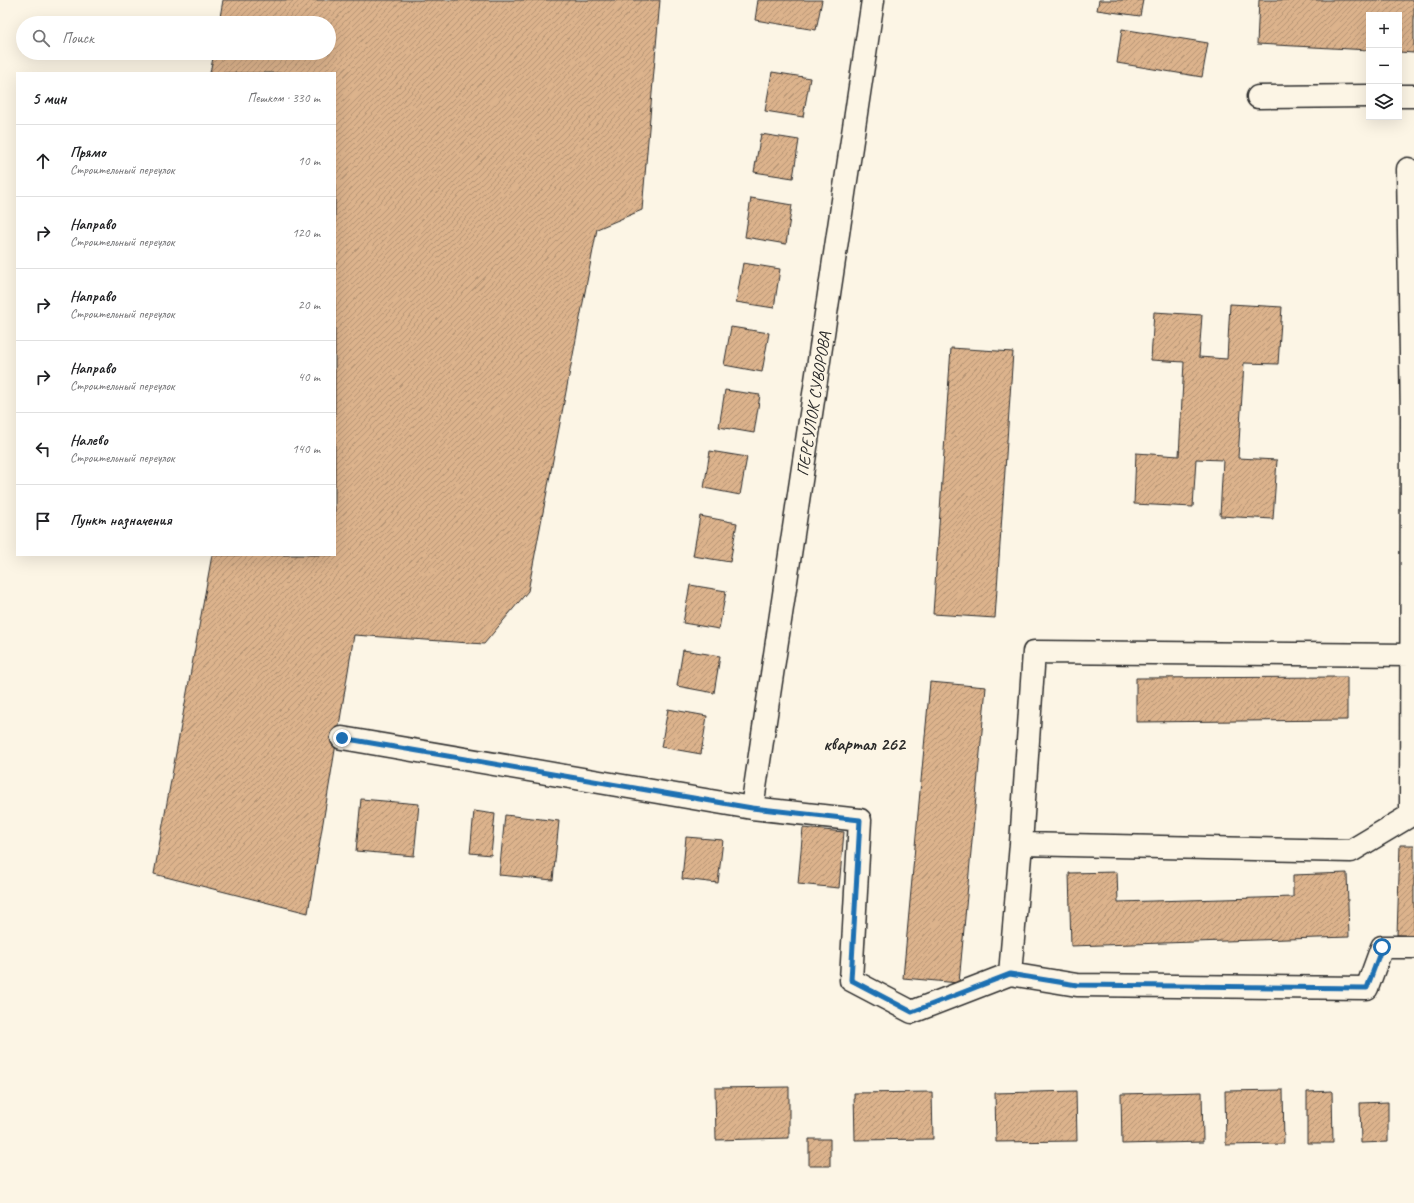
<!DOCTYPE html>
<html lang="ru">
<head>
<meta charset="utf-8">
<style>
	body { margin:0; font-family:Caveat,sans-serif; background:#f6f6f6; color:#202124 }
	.controls { position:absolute; right:12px; top:12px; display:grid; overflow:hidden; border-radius:0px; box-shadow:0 4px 16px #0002 }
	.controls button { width:36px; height:36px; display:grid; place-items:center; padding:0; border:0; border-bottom:1px solid #e0e0e0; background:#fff; color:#202124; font:20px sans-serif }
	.stop { position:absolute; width:12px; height:12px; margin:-9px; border:3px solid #1f6fb2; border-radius:50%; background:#fff }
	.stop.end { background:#1f6fb2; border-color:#fff; box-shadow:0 1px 4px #0008 }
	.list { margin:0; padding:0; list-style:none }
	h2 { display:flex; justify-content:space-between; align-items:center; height:52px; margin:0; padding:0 16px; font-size:17px }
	h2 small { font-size:13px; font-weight:400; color:#757577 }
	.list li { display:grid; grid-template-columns:26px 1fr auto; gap:12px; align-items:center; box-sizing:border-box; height:72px; padding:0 16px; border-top:1px solid #e0e0e0 }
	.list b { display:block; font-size:15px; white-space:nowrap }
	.list p { margin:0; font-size:13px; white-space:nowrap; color:#757577 }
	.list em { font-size:13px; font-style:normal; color:#757577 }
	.icon { flex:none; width:22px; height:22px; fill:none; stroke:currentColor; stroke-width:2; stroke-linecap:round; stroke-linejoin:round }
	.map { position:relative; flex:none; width:1414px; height:1203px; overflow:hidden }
	.search { position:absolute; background:#fff; box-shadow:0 4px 16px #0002; left:16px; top:16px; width:320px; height:44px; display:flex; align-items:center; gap:10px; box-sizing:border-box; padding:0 14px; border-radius:22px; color:#757577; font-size:15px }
	.panel { position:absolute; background:#fff; box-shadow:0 4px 16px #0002; left:16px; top:72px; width:320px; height:484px; border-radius:0px }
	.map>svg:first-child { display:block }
	.building { fill:url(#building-hatch); stroke:#2b2b2b }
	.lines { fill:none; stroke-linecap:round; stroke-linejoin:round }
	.minor-casing { stroke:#2b2b2b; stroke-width:25 }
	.minor { stroke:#fcf5e5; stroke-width:22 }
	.route { stroke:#1f6fb2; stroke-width:5 }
	.labels { text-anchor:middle; stroke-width:4; stroke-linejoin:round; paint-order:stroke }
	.street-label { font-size:17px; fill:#2b2b2b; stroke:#fcf5e5 }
	.neighbourhood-label { font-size:18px; font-weight:bold; fill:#2b2b2b; stroke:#fcf5e5 }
</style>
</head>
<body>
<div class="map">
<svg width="1414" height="1203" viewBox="0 0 1414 1203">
	<defs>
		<pattern id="building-hatch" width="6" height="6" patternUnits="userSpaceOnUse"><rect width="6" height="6" fill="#dcb38c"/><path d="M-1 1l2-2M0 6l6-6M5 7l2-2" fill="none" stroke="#b39273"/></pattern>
	</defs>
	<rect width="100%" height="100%" fill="#fcf5e5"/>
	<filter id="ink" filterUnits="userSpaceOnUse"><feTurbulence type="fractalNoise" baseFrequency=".025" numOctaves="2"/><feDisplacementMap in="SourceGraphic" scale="8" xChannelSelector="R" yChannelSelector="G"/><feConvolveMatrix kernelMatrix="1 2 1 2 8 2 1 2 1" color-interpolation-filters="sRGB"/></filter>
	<g filter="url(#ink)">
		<path class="building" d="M223 0H660L642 210 597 229 528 591 484 644 354 635 308 913 154 874 212 555H335V73H210L214 53H329V23H219Z
			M758 0H822L816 30 755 20Z
			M1099 0H1143L1140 16 1097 10Z
			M1259 0H1414V53L1399 52V15H1369V50L1257 44Z
			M1122 29 1208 43 1202 77 1117 63Z
			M772 72 810 78 803 117 765 111Z
			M761 134 799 140 793 178 754 172Z
			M751 198 792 205 786 244 745 237Z
			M743 263 780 269 774 308 736 302Z
			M1230 304 1282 307 1278 364 1244 363 1238 458 1277 460 1273 519 1220 516 1223 460 1196 459 1193 507 1134 504 1136 453 1179 456 1184 362 1151 360 1154 312 1202 315 1199 357 1227 359Z
			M731 327 769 333 762 372 724 365Z
			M951 348 1013 352 995 618 933 614Z
			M725 390 760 395 754 433 719 427Z
			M710 451 747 457 740 495 704 488Z
			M700 516 737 523 730 562 693 556Z
			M690 585 726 591 719 629 683 623Z
			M683 650 720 656 714 693 677 686Z
			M1347 677V720L1136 722V678Z
			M930 682 986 687 959 983 903 978Z
			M668 709 707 716 701 754 661 747Z
			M361 799 419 804 414 856 356 851Z
			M474 811 495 814 491 855 470 853Z
			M505 815 559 821 553 880 499 875Z
			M803 828 844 832 839 888 798 884Z
			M686 837 723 840 718 883 682 879Z
			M1400 845H1414V936L1397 935Z
			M1117 872 1118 902 1293 897V875L1347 873 1349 937 1071 946 1069 873Z
			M789 1087V1138L716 1140 715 1088Z
			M1283 1090 1284 1144 1226 1145 1225 1091Z
			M1076 1091 1077 1141 996 1142 995 1093Z
			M1332 1091 1333 1143H1307V1092Z
			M932 1092 933 1139 855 1140 854 1093Z
			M1202 1092 1203 1142 1122 1144 1121 1094Z
			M1388 1102V1142L1361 1143 1360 1103Z
			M809 1139H830V1166H809Z"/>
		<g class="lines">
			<g class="minor-casing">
				<path id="minor" d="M1399 96H1414
					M1258 97 1369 96
					M1408 169 1412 417
					M1411 655 1034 652 1021 844 1351 851 1411 815 1412 417H1414
					M342 738 752 808 860 820 851 980 912 1012 1010 974 1077 985 1367 988 1382 947H1414
					M752 808 873 0
					M1010 974 1021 844"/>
			</g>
			<use href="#minor" class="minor"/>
		</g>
	</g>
	<g class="lines" filter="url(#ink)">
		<path class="route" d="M342 738 752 808 860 820 851 980 912 1012 1010 974 1077 985 1367 988 1382 947"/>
	</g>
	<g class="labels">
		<g class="street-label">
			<text transform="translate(813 404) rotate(-81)" y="6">ПЕРЕУЛОК СУВОРОВА</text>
		</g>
		<g class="neighbourhood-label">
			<text x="864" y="750">квартал 262</text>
		</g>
	</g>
</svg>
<div class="controls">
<button>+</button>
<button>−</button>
<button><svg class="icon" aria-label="layers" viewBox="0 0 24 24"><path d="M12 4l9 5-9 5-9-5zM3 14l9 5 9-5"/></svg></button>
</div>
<div class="stop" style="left:1382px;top:947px"></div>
<div class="stop end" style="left:342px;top:738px"></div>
<div class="search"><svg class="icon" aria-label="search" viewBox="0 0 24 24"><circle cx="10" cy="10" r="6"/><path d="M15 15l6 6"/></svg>Поиск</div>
<section class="panel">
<h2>5 мин<small>Пешком · 330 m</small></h2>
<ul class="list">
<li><svg class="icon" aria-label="ahead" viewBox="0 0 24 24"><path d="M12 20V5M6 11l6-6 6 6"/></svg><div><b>Прямо</b><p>Строительный переулок</p></div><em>10 m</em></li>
<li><svg class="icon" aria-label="right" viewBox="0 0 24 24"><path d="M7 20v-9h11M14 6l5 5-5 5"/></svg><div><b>Направо</b><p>Строительный переулок</p></div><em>120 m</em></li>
<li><svg class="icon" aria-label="right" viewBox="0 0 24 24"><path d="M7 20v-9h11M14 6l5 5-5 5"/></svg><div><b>Направо</b><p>Строительный переулок</p></div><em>20 m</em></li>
<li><svg class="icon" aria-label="right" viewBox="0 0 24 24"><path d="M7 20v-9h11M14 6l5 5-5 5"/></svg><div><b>Направо</b><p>Строительный переулок</p></div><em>40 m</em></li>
<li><svg class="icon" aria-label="left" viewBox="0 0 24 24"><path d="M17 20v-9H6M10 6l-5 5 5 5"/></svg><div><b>Налево</b><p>Строительный переулок</p></div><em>140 m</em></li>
<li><svg class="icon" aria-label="arrive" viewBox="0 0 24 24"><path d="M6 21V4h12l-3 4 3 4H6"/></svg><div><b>Пункт назначения</b></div></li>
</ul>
</section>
</div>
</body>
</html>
